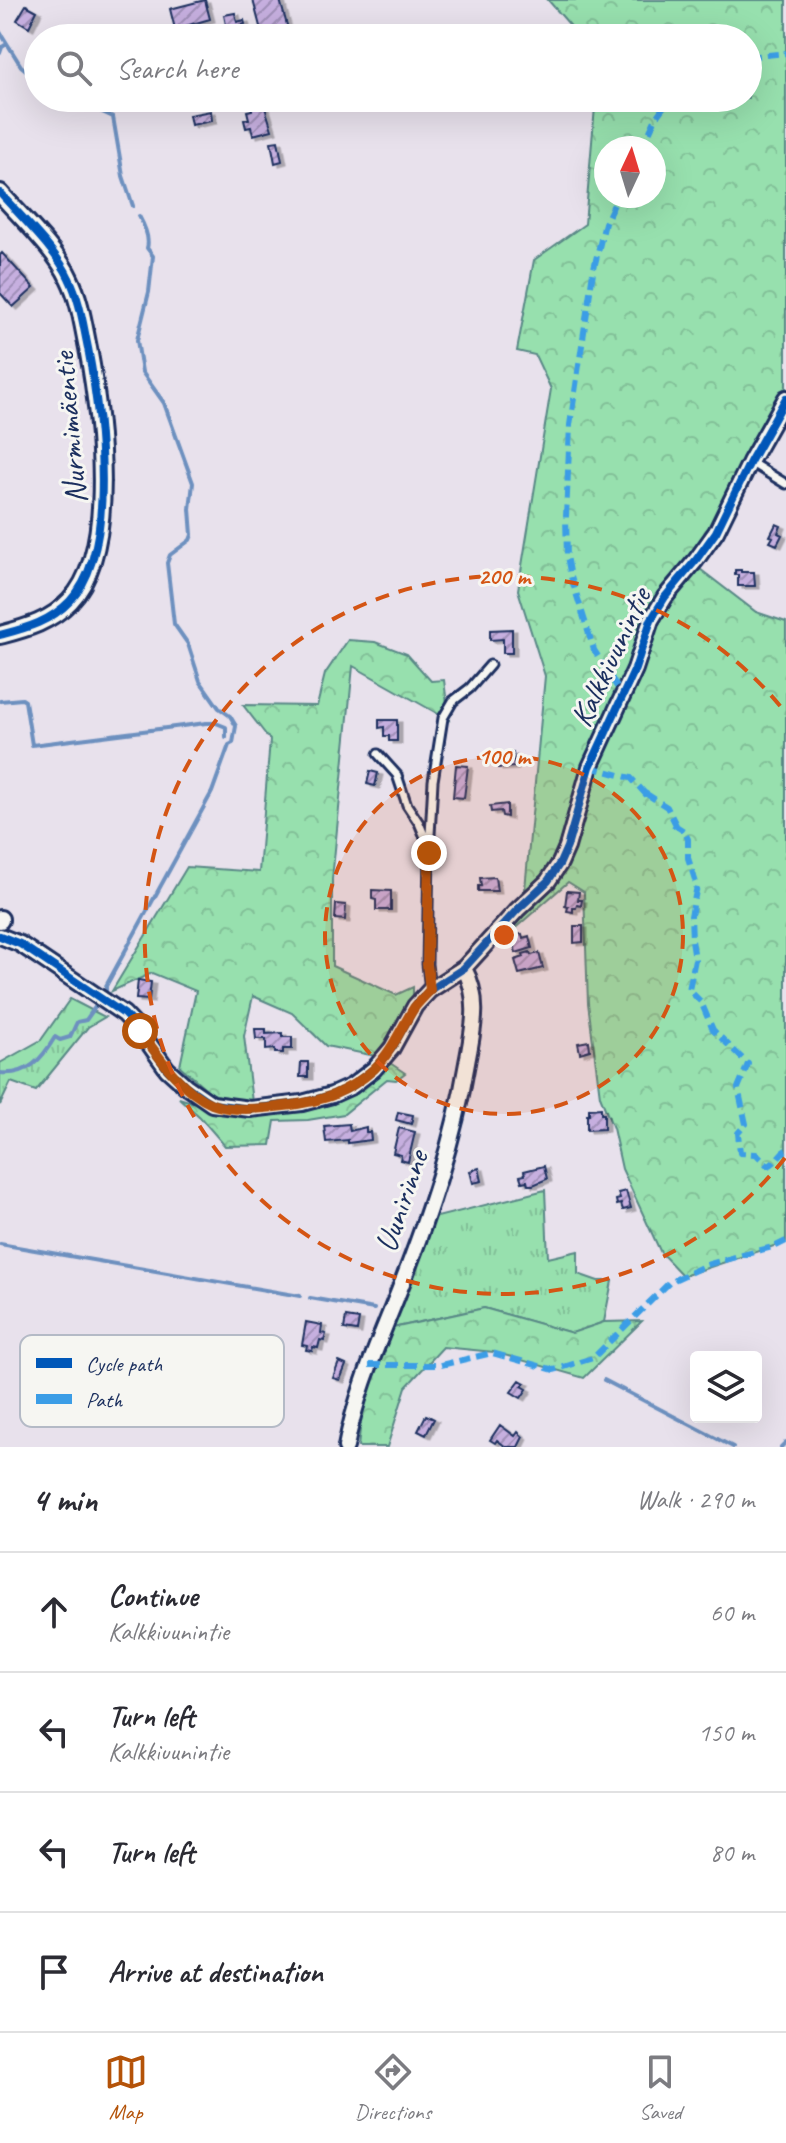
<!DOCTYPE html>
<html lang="en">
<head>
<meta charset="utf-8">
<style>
	body { margin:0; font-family:Caveat,sans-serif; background:#f7f7f7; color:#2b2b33 }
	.controls { position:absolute; right:24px; bottom:24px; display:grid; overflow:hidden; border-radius:8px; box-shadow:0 8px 32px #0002 }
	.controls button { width:72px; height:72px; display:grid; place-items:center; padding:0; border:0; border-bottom:2px solid #e1e1e2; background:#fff; color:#2b2b33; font:40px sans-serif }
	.compass { position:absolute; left:594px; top:136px; width:72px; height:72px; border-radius:50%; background:#fff; box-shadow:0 8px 32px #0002; rotate:4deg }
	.stop { position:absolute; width:24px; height:24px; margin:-18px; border:6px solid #b45309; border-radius:50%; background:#fff }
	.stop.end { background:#b45309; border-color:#fff; box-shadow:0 2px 8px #0008 }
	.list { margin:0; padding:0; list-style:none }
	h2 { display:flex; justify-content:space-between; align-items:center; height:104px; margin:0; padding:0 32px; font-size:34px }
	h2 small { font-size:26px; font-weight:400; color:#7c7c81 }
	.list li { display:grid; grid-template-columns:52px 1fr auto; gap:24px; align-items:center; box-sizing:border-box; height:120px; padding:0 32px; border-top:2px solid #e1e1e2 }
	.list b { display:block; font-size:30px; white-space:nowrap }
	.list p { margin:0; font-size:26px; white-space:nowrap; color:#7c7c81 }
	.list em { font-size:26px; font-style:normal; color:#7c7c81 }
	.icon { flex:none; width:44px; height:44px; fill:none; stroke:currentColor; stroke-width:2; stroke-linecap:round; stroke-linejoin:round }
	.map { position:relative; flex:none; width:786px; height:1447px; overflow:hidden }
	.search { position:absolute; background:#fff; box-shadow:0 8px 32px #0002; left:24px; right:24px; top:24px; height:88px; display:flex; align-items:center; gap:20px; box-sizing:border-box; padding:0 28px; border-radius:44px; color:#7c7c81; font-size:30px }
	.sheet { height:584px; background:#fff }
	nav { display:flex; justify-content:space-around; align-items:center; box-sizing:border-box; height:112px; border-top:2px solid #e1e1e2; background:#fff; font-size:22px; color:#7c7c81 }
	nav a { display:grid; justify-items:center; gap:4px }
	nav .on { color:#b45309 }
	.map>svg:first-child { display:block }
	.grass { fill:url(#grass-tufts); stroke:#598886; stroke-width:2 }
	.forest { fill:url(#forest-crowns); stroke:#598886; stroke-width:2; fill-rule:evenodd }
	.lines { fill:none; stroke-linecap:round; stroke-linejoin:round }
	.stream { stroke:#6d90bf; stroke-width:4 }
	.building { fill:url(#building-hatch); stroke:#1b2f5e; stroke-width:2; filter:url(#shadow) }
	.service-casing { stroke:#1b2f5e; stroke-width:13 }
	.minor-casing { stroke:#1b2f5e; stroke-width:20 }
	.tertiary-casing { stroke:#1b2f5e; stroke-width:22 }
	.service { stroke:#f6f6f2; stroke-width:7 }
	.minor { stroke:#f6f6f2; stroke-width:14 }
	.tertiary { stroke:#f6f6f2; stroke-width:16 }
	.quiet { stroke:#3b9de6; stroke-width:6; stroke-dasharray:12 6; stroke-linecap:butt }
	.cycleway-casing { stroke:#f6f6f2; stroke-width:13 }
	.cycleway { stroke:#0057b8; stroke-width:8 }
	.route { stroke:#b45309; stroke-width:10 }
	.ring { fill:none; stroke:#d45514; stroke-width:4; stroke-dasharray:14 10 }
	.labels { text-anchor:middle; stroke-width:6; stroke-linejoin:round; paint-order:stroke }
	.street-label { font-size:32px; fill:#1b2f5e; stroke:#f6f6f2 }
	.key { fill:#f6f6f2; stroke:#b4bac6; stroke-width:2 }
	.key-label { font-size:22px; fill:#1b2f5e }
	.centre { fill:#d45514; stroke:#f6f6f2; stroke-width:4 }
	.ring-label { font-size:24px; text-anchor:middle; font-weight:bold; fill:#d45514; stroke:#f6f6f2; stroke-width:6; stroke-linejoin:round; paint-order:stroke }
</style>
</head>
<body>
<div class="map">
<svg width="786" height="1447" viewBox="0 0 786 1447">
	<defs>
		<pattern id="grass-tufts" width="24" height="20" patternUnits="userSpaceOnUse" patternTransform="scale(2)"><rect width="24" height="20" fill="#97e0ae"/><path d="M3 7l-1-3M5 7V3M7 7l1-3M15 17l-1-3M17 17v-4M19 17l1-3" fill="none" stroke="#82c098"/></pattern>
		<pattern id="forest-crowns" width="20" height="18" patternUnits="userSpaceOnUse" patternTransform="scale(2)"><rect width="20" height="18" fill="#97e0ae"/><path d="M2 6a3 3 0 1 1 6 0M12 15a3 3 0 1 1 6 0" fill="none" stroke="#82c098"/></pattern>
		<pattern id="building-hatch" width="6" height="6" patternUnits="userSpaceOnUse" patternTransform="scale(2)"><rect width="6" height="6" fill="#c6afdf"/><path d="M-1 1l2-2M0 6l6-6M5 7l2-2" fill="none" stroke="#a08fb8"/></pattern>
		<filter id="shadow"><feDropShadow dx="4.5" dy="2.5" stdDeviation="0" flood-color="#0004"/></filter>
	</defs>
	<rect width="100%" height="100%" fill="#e8e1ec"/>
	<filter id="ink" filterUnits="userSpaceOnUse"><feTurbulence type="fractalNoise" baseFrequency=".0125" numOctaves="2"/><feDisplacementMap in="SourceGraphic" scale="16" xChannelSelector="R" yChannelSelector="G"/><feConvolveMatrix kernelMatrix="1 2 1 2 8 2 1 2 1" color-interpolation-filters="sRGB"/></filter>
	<g filter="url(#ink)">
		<path class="grass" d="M70 999 105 1017 88 1027 36 1091 11 1082 0 1105V1063L41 1040Z
			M545 1190 548 1258 578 1251V1274L598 1281H612L604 1322 572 1333 484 1308 393 1328 433 1218Z"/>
		<path class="forest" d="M548 0H786V402L696 566 756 612 786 622V1242L683 1276 661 1253 622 1169 613 1128 600 1096 588 1003 584 892 568 882 480 959 472 955 525 889 545 676 518 590 551 389 535 355 517 351 534 260 585 224 595 107 603 98H748V38H581ZM606 148H654V196H606Z
			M348 640 375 642 407 654 431 681 444 680 449 720 353 666 332 880V966L396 995 413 987V1000L375 1056 326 1046 292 1013 253 996 244 1036 252 1102 212 1094 180 1066 196 991 152 973 112 991 187 867 259 872 270 740 243 705 317 706 325 674Z
			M390 1063 405 1073 396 1080 387 1079 344 1114 308 1120 275 1121 271 1145 225 1146 200 1117 179 1098 210 1108 266 1114 376 1075Z
			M484 1308 572 1333 604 1322 642 1321 584 1378 494 1352 443 1347 406 1387 387 1447H358L364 1395 384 1345 393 1328Z"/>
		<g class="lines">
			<path class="stream" d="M0 32 21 66 38 80
				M0 53 2 47 7 44
				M72 98 113 117 123 176 133 206
				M0 701 22 699 25 701 32 745 206 723H216L226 727V737
				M106 994V986L212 792 229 745 233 743 236 726 230 716 219 708 200 681 188 644 174 624 167 563 170 555 190 540 192 535 190 509 193 483 164 403 142 372 137 340 149 292 153 256 147 248C150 238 144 225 139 216
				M0 1073C28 1076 42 1059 55 1037L60 1040 70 1037 77 1022 86 1020 98 1003
				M0 1244 300 1296
				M310 1298 374 1309
				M604 1380 733 1447
				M781 1447 786 1442"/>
		</g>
		<path class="building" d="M205 0 210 19 175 29 170 9Z
			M253 0H280L290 36 263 38Z
			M26 5 37 11 29 27 17 20Z
			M235 13 237 22 244 20 245 24 227 30 224 15Z
			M263 101 272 130 253 135 251 127 246 128 244 120 249 119 247 111 252 110 251 104Z
			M211 111 212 121 191 125 189 115Z
			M278 141 282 161 275 163 271 142Z
			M2 253 34 288 13 307 0 293V255Z
			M776 524 781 526 778 533 782 535 777 545 770 542 773 537 770 536Z
			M735 570H741V572H754L755 586H738V575H735Z
			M512 629V653H503V639L490 640V630Z
			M379 720H397V741H389V736H384V727L379 728Z
			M513 753 514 767 498 768V764H491V755Z
			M456 765 468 766 464 798 453 797Z
			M370 771 378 773 375 786 367 784Z
			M507 804V817L502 816 501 811 491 812 490 806Z
			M495 877 497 891H478V886H481L480 878Z
			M372 890 391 891V910H376V900L372 899Z
			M567 891 579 892 578 900H582L581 906 577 905 576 908H573V912L567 911 568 907 565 906Z
			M336 904 346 905 345 920 335 919Z
			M574 926H583V942L574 943Z
			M522 934 523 938 529 936 532 948 516 953 513 941 518 939 516 935Z
			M530 952 531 955 539 953 543 968 519 974 515 960 524 957 523 954Z
			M138 980 151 982 149 1000 136 999Z
			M255 1029H266V1034L282 1033V1037H292V1049H283V1053H275V1049L266 1050V1039H256Z
			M589 1041 590 1050 580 1053 578 1043Z
			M301 1062H308V1077H300Z
			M601 1108V1114H604V1129L587 1130V1115H589V1109Z
			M398 1112 413 1115 411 1124 396 1120Z
			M349 1124 350 1131 366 1127V1132H370L371 1140 348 1143V1140L326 1142 324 1126Z
			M399 1128 415 1132 408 1162 400 1160 401 1155 393 1153Z
			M544 1166 547 1179 533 1185H528L527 1181 522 1182 520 1176 525 1175 524 1171Z
			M479 1168 482 1181 473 1183 470 1171Z
			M626 1191 631 1208 623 1210 621 1204 617 1205 616 1200 620 1199 618 1193Z
			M346 1317 359 1319 357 1331 344 1329Z
			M306 1322 322 1325 321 1333 326 1334 324 1341 320 1340 318 1348 313 1347 312 1351 306 1350 307 1346 302 1345Z
			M339 1362 346 1365 340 1380 333 1378Z
			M520 1380 525 1383 522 1386 527 1389 521 1398 511 1392Z
			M426 1415 434 1419 426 1435 418 1431Z
			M500 1425 515 1436 518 1432 523 1437 518 1447H506L497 1440 495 1443 490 1440Z"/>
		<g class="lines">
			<g class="service-casing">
				<path id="service" d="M750 462 786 484
					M378 754 397 775 407 805 419 823 427 842
					M430 990 427 964 429 853 433 781 443 718 453 701 470 688 490 665"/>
			</g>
			<g class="minor-casing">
				<path id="minor" d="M0 936 20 944 124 1014 140 1031 167 1069 186 1086 212 1104 250 1109 302 1103 332 1095 352 1086 374 1069 392 1048 415 1006 430 990 464 968 517 910 548 881 560 863 567 847 590 767 635 669 651 620 665 597 696 560 716 532 750 462 786 398
					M346 1447C356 1392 379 1342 399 1291 428 1217 454 1141 467 1063 473 1030 481 999 464 968"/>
			</g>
			<g class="tertiary-casing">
				<path id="tertiary" d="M0 193C20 216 57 251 69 278 80 300 83 324 88 348 100 413 119 550 70 601 50 622 26 628 0 635
					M0 919V920"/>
			</g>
			<use href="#service" class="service"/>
			<use href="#minor" class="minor"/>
			<use href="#tertiary" class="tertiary"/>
			<path class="quiet" d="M748 57 786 53
				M642 148 657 116 670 98
				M617 687 594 650 571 577 567 556 566 517 570 425 593 272 605 223 618 196
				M590 767 631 778 650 799
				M645 793 667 807 676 825
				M673 824 684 831 688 839V858L697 886 691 916 692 940 695 959 689 990 701 1002 713 1030 748 1064 738 1088 746 1124 738 1133 740 1153 756 1154 768 1166C777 1163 778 1154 786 1150
				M369 1365H441L492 1353 554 1370 593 1358 670 1282 706 1265 776 1246 786 1241"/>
			<g class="cycleway-casing">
				<path id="cycleway" d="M0 193C20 216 57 251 69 278 80 300 83 324 88 348 100 413 119 550 70 601 50 622 26 628 0 635
					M0 936 20 944 124 1014 140 1031 167 1069 186 1086 212 1104 250 1109 302 1103 332 1095 352 1086 374 1069 392 1048 415 1006 430 990 464 968 517 910 548 881 560 863 567 847 590 767 635 669 651 620 665 597 696 560 716 532 750 462 786 398"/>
			</g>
			<use href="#cycleway" class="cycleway"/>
		</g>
	</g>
	<g class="lines" filter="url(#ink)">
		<path class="route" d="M140 1031C158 1056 182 1092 212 1104 239 1115 306 1105 333 1095 347 1089 362 1080 374 1069 392 1052 401 1028 414 1008 419 1001 425 996 430 990L427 964 429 853"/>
	</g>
	<circle cx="504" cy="935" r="179" fill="#d45514" fill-opacity=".12"/>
	<g class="ring">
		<circle cx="504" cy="935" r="179"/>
		<path d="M785 1158A359 359 0 1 1 785 712"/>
	</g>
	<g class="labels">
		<g class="street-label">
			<text transform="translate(69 428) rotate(-95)" y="11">Nurmimäentie</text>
			<text transform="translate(610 657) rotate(-65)" y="11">Kalkkiuunintie</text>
			<text transform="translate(401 1201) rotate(-71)" y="11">Uunirinne</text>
		</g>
	</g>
	<rect x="20" y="1335" width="264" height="92" rx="12" class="key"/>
	<rect x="36" y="1358" width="36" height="10" fill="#0057b8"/>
	<rect x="36" y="1394" width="36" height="10" fill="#3b9de6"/>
	<g class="key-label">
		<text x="86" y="1371">Cycle path</text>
		<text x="86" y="1407">Path</text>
	</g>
	<circle cx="504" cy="935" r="12" class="centre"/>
	<g class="ring-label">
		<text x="504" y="584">200 m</text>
		<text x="504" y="764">100 m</text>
	</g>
</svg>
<div class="controls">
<button><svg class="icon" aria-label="layers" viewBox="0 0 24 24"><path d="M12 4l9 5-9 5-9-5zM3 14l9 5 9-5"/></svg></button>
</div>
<svg class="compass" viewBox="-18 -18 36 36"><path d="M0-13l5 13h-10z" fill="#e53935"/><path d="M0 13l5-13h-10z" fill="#7c7c81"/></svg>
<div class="stop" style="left:140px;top:1031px"></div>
<div class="stop end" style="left:429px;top:853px"></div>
<div class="search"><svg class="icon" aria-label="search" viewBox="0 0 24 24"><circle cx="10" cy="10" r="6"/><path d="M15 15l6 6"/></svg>Search here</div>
</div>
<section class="sheet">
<h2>4 min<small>Walk · 290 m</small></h2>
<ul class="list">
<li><svg class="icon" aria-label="ahead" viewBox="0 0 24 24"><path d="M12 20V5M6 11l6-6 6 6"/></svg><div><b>Continue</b><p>Kalkkiuunintie</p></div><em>60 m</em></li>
<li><svg class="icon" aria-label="left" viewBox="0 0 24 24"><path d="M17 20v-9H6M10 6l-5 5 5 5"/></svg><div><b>Turn left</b><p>Kalkkiuunintie</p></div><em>150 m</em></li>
<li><svg class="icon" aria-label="left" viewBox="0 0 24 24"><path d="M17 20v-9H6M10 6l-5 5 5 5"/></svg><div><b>Turn left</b></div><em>80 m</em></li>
<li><svg class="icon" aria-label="arrive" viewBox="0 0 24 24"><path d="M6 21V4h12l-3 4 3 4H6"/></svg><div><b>Arrive at destination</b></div></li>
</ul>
</section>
<nav>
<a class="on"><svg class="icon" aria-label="map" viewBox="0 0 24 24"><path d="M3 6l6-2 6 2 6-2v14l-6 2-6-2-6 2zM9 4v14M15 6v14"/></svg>Map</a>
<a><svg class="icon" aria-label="directions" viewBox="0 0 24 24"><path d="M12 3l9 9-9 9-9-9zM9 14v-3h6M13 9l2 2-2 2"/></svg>Directions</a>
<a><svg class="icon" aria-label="saved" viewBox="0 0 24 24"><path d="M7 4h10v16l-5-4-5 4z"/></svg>Saved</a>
</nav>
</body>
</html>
